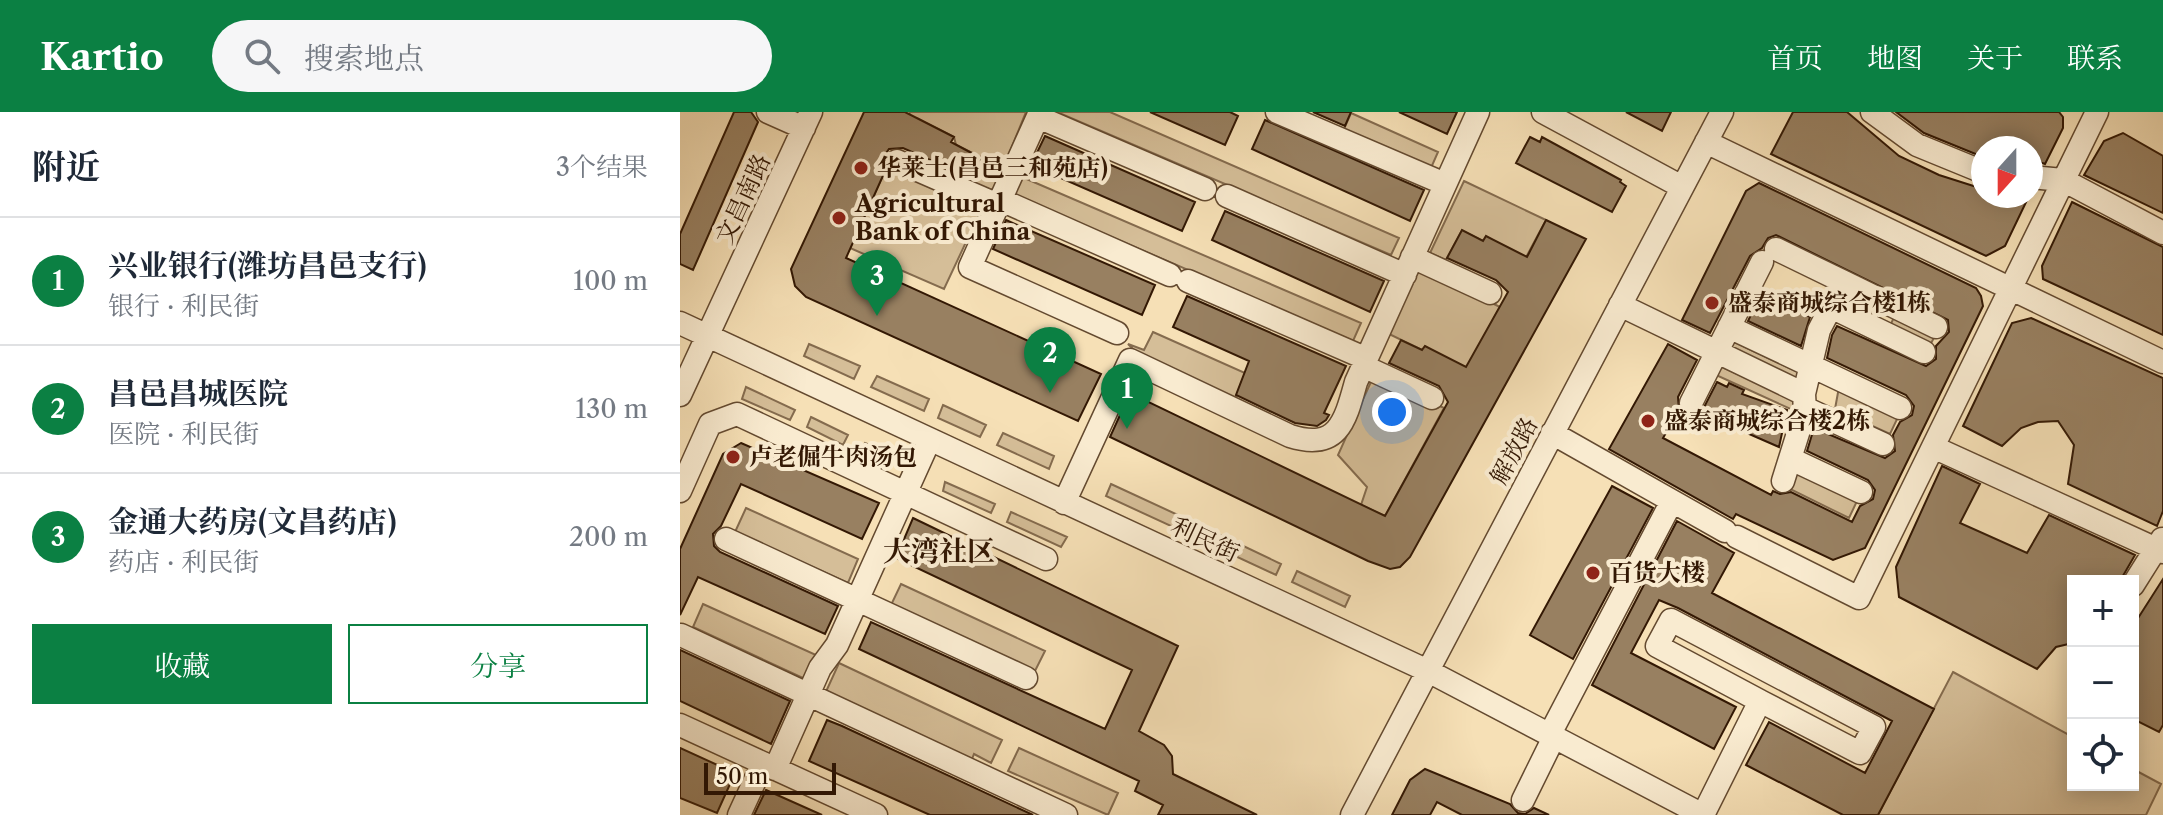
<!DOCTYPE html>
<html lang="zh">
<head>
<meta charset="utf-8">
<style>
	body { margin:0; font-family:"Libre Caslon Text","Noto Serif SC",serif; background:#f6f6f7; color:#1f2937 }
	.controls { position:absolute; right:24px; bottom:24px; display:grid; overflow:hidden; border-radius:0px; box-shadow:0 4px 20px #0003 }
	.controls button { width:72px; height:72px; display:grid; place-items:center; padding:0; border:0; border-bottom:2px solid #e0e1e3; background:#fff; color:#1f2937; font:40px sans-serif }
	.compass { position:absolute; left:1291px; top:24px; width:72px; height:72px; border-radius:50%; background:#fff; box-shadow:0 4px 20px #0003; rotate:201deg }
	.scale { position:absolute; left:24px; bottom:20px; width:132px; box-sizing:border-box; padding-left:8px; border:4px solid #331804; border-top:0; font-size:22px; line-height:28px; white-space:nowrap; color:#331804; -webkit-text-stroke:6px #f9ebd0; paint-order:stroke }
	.you { position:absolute; left:712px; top:300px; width:28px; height:28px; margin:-20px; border:6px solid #fff; border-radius:50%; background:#1a73e8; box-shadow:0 0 0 12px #1a73e833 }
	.badge { display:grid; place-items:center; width:52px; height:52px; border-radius:50%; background:#0b8043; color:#fff; font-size:26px; font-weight:700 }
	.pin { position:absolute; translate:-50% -66px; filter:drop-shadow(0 2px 4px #0008) }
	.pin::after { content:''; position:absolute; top:42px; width:28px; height:24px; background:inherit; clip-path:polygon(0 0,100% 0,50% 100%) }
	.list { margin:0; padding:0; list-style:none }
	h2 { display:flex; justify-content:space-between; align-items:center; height:104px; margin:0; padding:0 32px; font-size:34px }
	h2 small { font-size:26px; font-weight:400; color:#747a83 }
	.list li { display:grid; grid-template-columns:52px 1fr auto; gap:24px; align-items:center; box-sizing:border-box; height:128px; padding:0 32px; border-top:2px solid #e0e1e3 }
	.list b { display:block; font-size:30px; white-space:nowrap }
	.list p { margin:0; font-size:26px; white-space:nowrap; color:#747a83 }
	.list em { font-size:26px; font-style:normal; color:#747a83 }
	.actions { display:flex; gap:16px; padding:24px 32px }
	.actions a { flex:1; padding:18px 0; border:2px solid #0b8043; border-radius:0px; text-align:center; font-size:28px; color:#0b8043 }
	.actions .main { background:#0b8043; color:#fff }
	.icon { flex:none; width:44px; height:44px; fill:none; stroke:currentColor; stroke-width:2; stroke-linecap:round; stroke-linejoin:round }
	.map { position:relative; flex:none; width:1483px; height:703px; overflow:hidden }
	header { display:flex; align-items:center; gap:48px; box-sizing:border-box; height:112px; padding:0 40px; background:#0b8043; color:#fff }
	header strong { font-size:38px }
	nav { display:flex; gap:44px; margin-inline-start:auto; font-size:28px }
	.search { width:560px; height:72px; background:#f6f6f7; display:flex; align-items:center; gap:20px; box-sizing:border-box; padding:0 28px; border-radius:44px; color:#747a83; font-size:30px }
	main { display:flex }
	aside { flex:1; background:#fff }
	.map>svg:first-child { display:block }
	.green { fill:#d5be98; stroke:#846b4e; stroke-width:2 }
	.building { fill:#988061; stroke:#331804; stroke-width:2 }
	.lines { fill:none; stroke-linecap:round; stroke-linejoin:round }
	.minor-tunnel { stroke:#cfb892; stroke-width:22; stroke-dasharray:22 11; stroke-linecap:butt }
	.minor-casing { stroke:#644a30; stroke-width:25 }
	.minor { stroke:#f9ebd0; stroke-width:22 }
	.poi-dot { fill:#8f2418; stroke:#f9ebd0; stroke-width:3 }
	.labels { text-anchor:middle; stroke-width:8; stroke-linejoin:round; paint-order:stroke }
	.poi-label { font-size:24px; font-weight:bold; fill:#331804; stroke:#f9ebd0; text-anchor:start }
	.street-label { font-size:24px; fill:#331804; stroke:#f9ebd0 }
	.quarter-label { font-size:28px; font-weight:bold; fill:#331804; stroke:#f9ebd0 }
</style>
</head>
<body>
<header>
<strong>Kartio</strong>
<div class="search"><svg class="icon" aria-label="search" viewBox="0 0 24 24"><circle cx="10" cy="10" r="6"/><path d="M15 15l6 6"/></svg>搜索地点</div>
<nav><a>首页</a><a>地图</a><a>关于</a><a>联系</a></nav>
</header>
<main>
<aside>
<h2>附近<small>3个结果</small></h2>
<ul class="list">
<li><span class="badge">1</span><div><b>兴业银行(潍坊昌邑支行)</b><p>银行 · 利民街</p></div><em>100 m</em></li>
<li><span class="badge">2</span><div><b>昌邑昌城医院</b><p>医院 · 利民街</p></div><em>130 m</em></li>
<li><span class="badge">3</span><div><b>金通大药房(文昌药店)</b><p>药店 · 利民街</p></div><em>200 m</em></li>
</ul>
<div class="actions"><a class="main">收藏</a><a>分享</a></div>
</aside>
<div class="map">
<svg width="1483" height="703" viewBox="0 0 1483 703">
	<rect width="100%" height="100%" fill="#f6e0b6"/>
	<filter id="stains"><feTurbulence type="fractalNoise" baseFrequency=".0025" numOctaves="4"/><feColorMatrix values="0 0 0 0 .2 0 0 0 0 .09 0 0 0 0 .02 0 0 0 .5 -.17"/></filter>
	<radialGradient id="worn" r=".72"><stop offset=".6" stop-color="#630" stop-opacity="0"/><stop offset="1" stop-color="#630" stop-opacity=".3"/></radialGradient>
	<path class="green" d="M230 0H346L312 84 286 75 301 45 276 33 274 25 237 6 234 11 227 7Z
		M377 0H430L719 126 711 143Z
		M671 1 758 40 751 56 664 17Z
		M208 52 302 96 264 177 170 136Z
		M342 65 681 211 673 229 334 83Z
		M784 69 866 108 844 149 806 124 803 129 782 118 766 148 750 141Z
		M737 154 820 195 784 261 745 234 742 238 707 221Z
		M1215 203 1256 222 1249 235 1209 216Z
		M473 220 565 261 555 287 460 244 448 232 464 238Z
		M1052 229 1122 262 1118 271 1048 238Z
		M129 232 180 254 174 267 124 244Z
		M1040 254 1119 290 1115 299 1036 263Z
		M694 263 764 296 705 404 681 393 687 375 658 343Z
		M197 264 249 287 244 299 191 275Z
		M66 275 115 298 110 308 62 287Z
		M1159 275 1219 303 1210 322 1155 297Z
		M263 293 306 313 300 325 258 306Z
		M131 305 168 323 163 333 127 315Z
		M323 321 374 344 369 357 317 333Z
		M185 331 214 344 209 354 180 341Z
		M1116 359 1177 389 1169 406 1108 376Z
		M265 370 315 392 311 401 263 379Z
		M431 372 498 403 493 415 426 384Z
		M66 396 178 447 168 471 55 420Z
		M331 400 387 425 381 435 327 410Z
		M515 411 601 452 596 463 510 423Z
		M617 459 670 484 665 495 612 470Z
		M221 472 365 539 355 559 211 493Z
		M23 492 136 543 125 567 13 515Z
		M159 551 322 628 311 651 294 642 292 647 144 584Z
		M1273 560 1393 625V673H1453V657L1481 672 1466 703H1198Z
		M339 636 438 681 428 703 328 659Z"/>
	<path class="building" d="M54 0H71L78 10 13 158 0 152V122Z
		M184 0H225L274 25 271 30 301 46 291 66 223 36 209 37 204 44 206 57 166 146 421 262 398 309 126 185 115 174 111 157Z
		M470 0H550L558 4 545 33Z
		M633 0H671L665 14Z
		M719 0H777L767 22Z
		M946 0H991L982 19Z
		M1113 0H1167L1219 44 1259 63 1303 77V84H1349L1325 134 1306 144 1091 42Z
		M1216 0H1379L1383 5V16L1365 52 1351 47V36L1313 33 1303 36V44L1298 43 1244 21Z
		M585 8 744 78 730 109 572 37Z
		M1443 21 1483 44V101L1404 63 1424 29Z
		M365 24 515 90 502 119 351 53Z
		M850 25 860 30 862 25 941 68 940 70 946 74 932 100 836 51Z
		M1079 71 1296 176 1301 184 1303 194 1185 436 1153 448 1056 402 1053 407 929 337 988 232 1017 248 998 285 999 298 983 326 1091 383 1093 379 1100 382 1111 380 1172 410 1180 394 1193 387 1195 378 1188 368 1127 339 1134 316 1205 346 1215 339 1213 323 1220 310 1232 303 1234 294 1226 283 1147 246 1152 223 1157 214 1246 254 1256 247V234L1269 220 1268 208 1096 123 1088 126 1082 136 1070 144 1030 221 1002 208 1066 79Z
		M1392 90 1483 135V223L1363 167 1362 154Z
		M545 99 704 169 690 200 532 128Z
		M326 108 475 173 462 203 313 137Z
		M866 108 906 127 730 445 720 455 710 457 688 449 430 325 450 281 705 404 768 290 759 274 709 251 721 228 742 238 745 234 786 255 828 180 816 168 767 146 782 118 803 129 806 124 847 145Z
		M1081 182 1130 205 1121 234 1068 209Z
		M507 184 666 254 644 301 649 303 646 308 637 314 615 311 556 283 569 249 493 215Z
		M1351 206 1483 266V399L1477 414 1388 372 1394 333 1378 309 1358 310 1341 316 1322 334 1283 314 1332 211Z
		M1037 270 1047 275 1049 271 1064 278 1062 282 1107 298 1099 335 1021 301Z
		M61 331 199 391 182 427 61 372 41 414 33 422 34 434 40 440 158 494 145 522 18 465 0 503V437L43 342Z
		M1262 354 1300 372 1280 411 1347 441 1369 403 1455 443 1440 469H1393V531L1376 535 1357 557 1219 485 1216 455Z
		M932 374 973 396 893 547 850 523Z
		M233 406 498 534 459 619 484 633 492 644 493 662 577 703H478L483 693 455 679 459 669 179 537 191 510 425 617 452 558 216 446Z
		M997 409 1054 441 1032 481 1254 597 1198 703H1163L1066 653 1089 610 1185 661 1212 609 998 496 979 488 951 541 1056 595 1034 637 912 573Z
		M1483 467V613L1479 620 1453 607V514Z
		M0 538 110 589 91 632 0 589Z
		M147 608 162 614 353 703H250L129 649Z
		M0 636 55 661 37 701 0 686Z
		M745 657 830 692 838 701 845 702 854 696 869 703H782L757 690 750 703H712L730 668Z
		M86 678 142 703H74Z"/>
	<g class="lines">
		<path class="minor-tunnel" d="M1157 183 1201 204"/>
		<g class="minor-casing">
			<path id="minor" d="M88 0 124 16
				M360 0 290 155 437 221
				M597 0 765 72
				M863 0 1002 75
				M1192 0 1237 33 1303 60
				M358 5 525 77
				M1026 30 1483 250
				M217 49 318 93
				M1351 65 1383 68 1483 121
				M547 84 725 163
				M321 88 490 163
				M1096 137 1164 170
				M732 145 810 181
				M508 169 687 247
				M940 193 1124 282
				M1151 195 1244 240
				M0 211 748 559 1023 703
				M1049 215 1220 296
				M683 254 752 286
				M0 283 131 0
				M1011 291 1082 150
				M1125 296 1203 332
				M872 321 1045 419
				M1253 335 1483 440
				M1111 347 1181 380
				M1103 369 1125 299 1124 282 1139 218 1164 170 1256 215
				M0 379 30 312 57 302 366 447
				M384 391 450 248 610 324C658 339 665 310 676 270L798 0
				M1057 425 1179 486 1417 0
				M46 427 346 566
				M1453 473 1482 427
				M1 523 386 703
				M0 613 196 703
				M870 622 992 389
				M95 657 140 556 157 533 249 329
				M843 688 874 625
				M59 703 83 651
				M672 703 1042 0
				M1023 703 1080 589 1180 641 1194 615 991 508 977 534 1080 589"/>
		</g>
		<use href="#minor" class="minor"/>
	</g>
	<g class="poi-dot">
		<circle cx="181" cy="56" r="8"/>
		<circle cx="159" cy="106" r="8"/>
		<circle cx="1032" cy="191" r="8"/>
		<circle cx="968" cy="309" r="8"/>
		<circle cx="53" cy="345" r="8"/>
		<circle cx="913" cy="461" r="8"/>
	</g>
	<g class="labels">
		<g class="poi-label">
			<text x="197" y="64">华莱士(昌邑三和苑店)</text>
			<text x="175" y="100">Agricultural<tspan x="175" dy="28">Bank of China</tspan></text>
			<text x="1048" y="199">盛泰商城综合楼1栋</text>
			<text x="984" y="317">盛泰商城综合楼2栋</text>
			<text x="69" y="353">卢老倔牛肉汤包</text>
			<text x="929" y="469">百货大楼</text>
		</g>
		<g class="street-label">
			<text transform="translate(63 87) rotate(-65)" y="8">文昌南路</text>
			<text transform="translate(834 339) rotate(-62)" y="8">解放路</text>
			<text transform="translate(525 428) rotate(25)" y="8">利民街</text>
		</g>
		<g class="quarter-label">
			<text x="259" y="449">大湾社区</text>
		</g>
	</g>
	<rect width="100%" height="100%" filter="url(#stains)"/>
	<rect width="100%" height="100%" fill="url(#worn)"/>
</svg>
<div class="controls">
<button>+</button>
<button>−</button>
<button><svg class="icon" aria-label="locate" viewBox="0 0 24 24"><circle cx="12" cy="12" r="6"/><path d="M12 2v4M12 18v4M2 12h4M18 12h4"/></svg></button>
</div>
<svg class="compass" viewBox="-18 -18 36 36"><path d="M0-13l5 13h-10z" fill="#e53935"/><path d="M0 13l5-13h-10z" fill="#747a83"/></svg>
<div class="scale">50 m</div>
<div class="you"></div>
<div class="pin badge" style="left:447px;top:317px">1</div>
<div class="pin badge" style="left:370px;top:281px">2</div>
<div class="pin badge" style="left:197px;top:204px">3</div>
</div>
</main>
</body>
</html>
